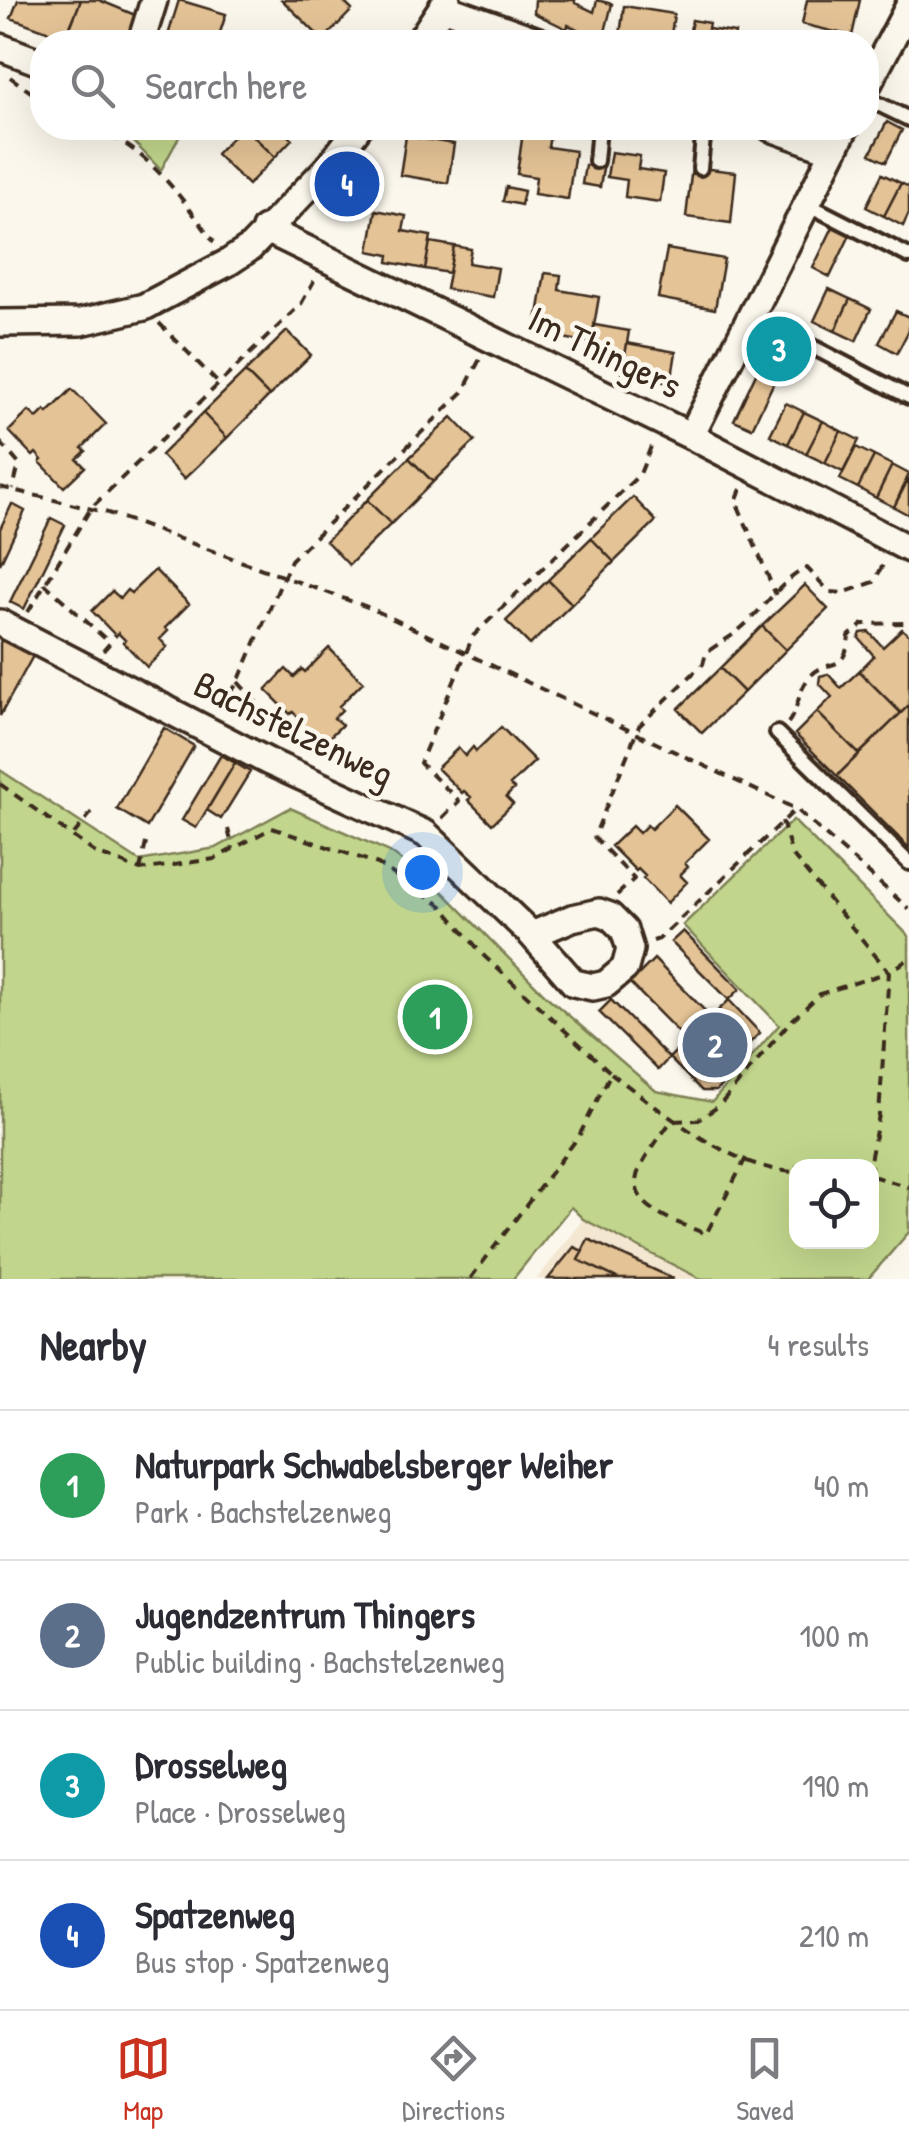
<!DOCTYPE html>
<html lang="en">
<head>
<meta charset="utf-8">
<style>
	body { margin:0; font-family:"Patrick Hand",sans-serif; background:#f7f7f7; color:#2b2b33 }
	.controls { position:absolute; right:30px; bottom:30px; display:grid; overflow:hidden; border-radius:20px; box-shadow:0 10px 40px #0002 }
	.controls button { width:90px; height:90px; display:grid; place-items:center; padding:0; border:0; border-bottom:2px solid #e1e1e2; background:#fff; color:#2b2b33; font:50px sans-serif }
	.you { position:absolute; left:422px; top:872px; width:35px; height:35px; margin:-25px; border:8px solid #fff; border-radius:50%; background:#1a73e8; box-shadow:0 0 0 15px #1a73e833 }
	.badge { display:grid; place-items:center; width:65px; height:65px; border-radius:50%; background:#c8321e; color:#fff; font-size:32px; font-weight:700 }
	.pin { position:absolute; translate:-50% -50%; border:5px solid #fff; box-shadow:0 2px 10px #0006 }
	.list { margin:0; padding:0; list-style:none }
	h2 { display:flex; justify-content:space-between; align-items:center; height:130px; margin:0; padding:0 40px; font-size:42px }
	h2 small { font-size:32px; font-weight:400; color:#7c7c81 }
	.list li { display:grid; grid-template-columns:65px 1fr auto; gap:30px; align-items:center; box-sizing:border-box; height:150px; padding:0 40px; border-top:2px solid #e1e1e2 }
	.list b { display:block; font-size:38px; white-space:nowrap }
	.list p { margin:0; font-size:32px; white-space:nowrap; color:#7c7c81 }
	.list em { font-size:32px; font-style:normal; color:#7c7c81 }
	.icon { flex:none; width:55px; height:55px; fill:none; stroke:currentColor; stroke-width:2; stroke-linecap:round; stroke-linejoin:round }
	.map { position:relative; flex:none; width:909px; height:1279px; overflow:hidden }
	.search { position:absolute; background:#fff; box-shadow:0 10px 40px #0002; left:30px; right:30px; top:30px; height:110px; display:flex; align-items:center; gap:25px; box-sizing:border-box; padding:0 35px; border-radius:40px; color:#7c7c81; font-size:38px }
	.sheet { height:730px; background:#fff }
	nav { display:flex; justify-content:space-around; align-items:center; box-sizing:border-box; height:140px; border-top:2px solid #e1e1e2; background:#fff; font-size:28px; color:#7c7c81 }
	nav a { display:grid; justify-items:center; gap:5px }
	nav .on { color:#c8321e }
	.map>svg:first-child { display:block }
	.built { fill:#f4e7d2 }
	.green { fill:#c1d68c; stroke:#7e8055; stroke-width:2.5; fill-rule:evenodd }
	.building { fill:#e4c396; stroke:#3b2a1e; stroke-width:2.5 }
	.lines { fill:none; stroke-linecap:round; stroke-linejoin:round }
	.service-casing { stroke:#3b2a1e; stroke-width:20 }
	.minor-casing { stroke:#3b2a1e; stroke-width:32 }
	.path { stroke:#3b2a1e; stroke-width:4; stroke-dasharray:10 8; stroke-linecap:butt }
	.service { stroke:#fbf7ec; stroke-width:12 }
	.minor { stroke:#fbf7ec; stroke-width:25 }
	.labels { text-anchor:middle; stroke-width:9; stroke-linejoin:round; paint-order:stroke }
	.street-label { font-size:38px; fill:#3b2a1e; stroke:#fbf7ec }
</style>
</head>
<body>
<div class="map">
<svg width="909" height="1279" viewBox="0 0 909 1279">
	<rect width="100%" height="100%" fill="#fbf7ec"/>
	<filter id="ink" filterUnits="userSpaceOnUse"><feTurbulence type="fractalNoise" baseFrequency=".01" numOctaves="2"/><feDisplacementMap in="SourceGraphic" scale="20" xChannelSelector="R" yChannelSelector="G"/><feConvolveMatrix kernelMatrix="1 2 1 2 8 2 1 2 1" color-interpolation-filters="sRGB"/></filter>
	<g filter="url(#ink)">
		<path class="built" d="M583 1219 701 1279H537Z"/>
		<path class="green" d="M129 128H184L161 170 127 135Z
			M0 770 139 861 216 848 290 808 390 852 444 893 545 995 656 1091 712 1102 779 1025 683 925 793 820 909 936V1232L868 1279H701L583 1219 571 1207 513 1279H0ZM796 1166H872V1242H796Z"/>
		<path class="building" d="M18 0H81L66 38 11 18Z
			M81 0H99L140 17 130 42H73L65 39Z
			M179 0 226 14 217 42H166Z
			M282 0H342L352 10 323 40Z
			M535 0H575V3L594 12 597 0 612 4 603 40 568 25 567 29 534 13Z
			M807 0H860L852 36 802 24Z
			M624 6 674 14 670 42H619Z
			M692 20 709 23 708 29 735 33 734 42H688Z
			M887 122 902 130 886 162 870 154Z
			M241 128H245L275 157 248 185 216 154Z
			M245 128H279L292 139 275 157Z
			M523 132 550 136 548 147 575 151 568 199 534 194 536 177 517 174Z
			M406 136 454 144 448 183 400 175Z
			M611 152 640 156 638 169 664 173 660 202 625 197 627 180 607 177Z
			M585 165 603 168 600 187 582 184Z
			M692 167 736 172 731 223 686 217Z
			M882 174 901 183 884 216 866 207Z
			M901 183 909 187V213L903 226 884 216Z
			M506 187 524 191 521 205 503 201Z
			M376 210 406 216 403 231 431 236 425 269 388 262 389 255 369 251Z
			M833 227 850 235 830 277 813 268Z
			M430 242 454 246 449 273 425 269Z
			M454 246 471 249 468 263 498 268 493 297 446 289Z
			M667 249 724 259 715 309 658 298Z
			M545 273 561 275 559 290 599 297 591 343 535 333Z
			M829 289 850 299 835 331 814 321Z
			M850 299 871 309 856 341 835 331Z
			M896 311 909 317V330L897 353 879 343Z
			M595 325 629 331 624 362 589 356Z
			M287 331 311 355 269 396 245 372Z
			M774 337 791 346 784 361 766 352Z
			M627 343 676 352 671 383 622 375Z
			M766 352 784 361 752 428 734 420Z
			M245 372 269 396 227 438 203 413Z
			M72 389 106 424 82 448 86 451 77 459 85 467 64 487 40 462 42 460 36 453 33 456 9 431 29 411 37 418 45 410 48 413Z
			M786 403 804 412 788 444 770 435Z
			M804 412 823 421 806 454 788 444Z
			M203 413 227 438 184 479 161 455Z
			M452 417 475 441 433 482 409 458Z
			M823 421 841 431 825 463 806 454Z
			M841 431 859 440 843 472 825 463Z
			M856 447 874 456 858 488 840 479Z
			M874 456 892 465 876 498 858 488Z
			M409 458 433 482 391 524 367 500Z
			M892 465 909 474 894 507 876 498Z
			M909 478V515L894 507Z
			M633 497 656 521 614 562 591 538Z
			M367 500 391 524 349 565 326 541Z
			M12 504 25 511 0 564V529Z
			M51 518 65 525 24 609 10 602Z
			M591 538 614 562 572 604 548 580Z
			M155 570 189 604 165 628 168 631 160 639 167 647 147 667 123 642 125 640 118 633 116 636 92 611 112 591 120 598 127 590 131 593Z
			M548 580 572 604 530 645 506 621Z
			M805 585 828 609 786 650 762 626Z
			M762 626 786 650 744 692 720 668Z
			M902 629 909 635V705L901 713 859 671 874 656 859 638 861 633 869 632 883 647Z
			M3 637 34 654 0 716V643Z
			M329 648 363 682 339 706 342 710 334 718 342 725 321 745 297 721 300 719 293 712 290 714 266 690 286 669 294 677 302 669 305 672Z
			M720 668 744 692 702 733 678 709Z
			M859 671 901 713 859 754 817 712 832 697 819 683 820 676 828 674 841 688Z
			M909 705V848L837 776Z
			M817 712 859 754 837 776 795 734Z
			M501 727 535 761 510 785 514 789 506 797 513 804 492 824 468 800 471 797 464 791 462 793 437 768 458 748 465 756 473 747 476 751Z
			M164 728 194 746 147 827 117 809Z
			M221 755 235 763 196 828 182 820Z
			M235 763 250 772 221 819 207 810Z
			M675 805 709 839 685 863 688 867 680 875 687 882 667 903 643 878 645 876 638 869 636 871 611 846 632 826 639 833 647 825 651 829Z
			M683 931 740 989 729 1000 671 942Z
			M654 959 711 1017 687 1041 630 983Z
			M611 1000 669 1058 658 1070 599 1012Z
			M729 1000 760 1033 735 1057 727 1049 714 1061 730 1076 716 1091H702L669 1058Z
			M588 1239 674 1279H619L578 1260Z
			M574 1247 583 1251 578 1260 619 1279H548Z"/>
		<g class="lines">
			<g class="service-casing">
				<path id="service" d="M866 98 909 119
					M596 161 599 128
					M700 168 704 128
					M805 203 909 256
					M751 315 909 397
					M777 733 909 863"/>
			</g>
			<g class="minor-casing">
				<path id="minor" d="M443 7 541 42
					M141 42 154 0
					M419 42 447 0
					M0 47 42 63
					M866 88 909 6
					M771 128 832 150
					M265 229 691 436 909 549
					M0 323 81 322 144 307 229 262 250 248 330 165 358 128
					M691 436 845 128
					M0 623 269 762 426 834 532 935 574 983 593 987 606 984 625 968 630 949 624 930 610 916 599 912 572 918 532 935"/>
			</g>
			<path class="path" d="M10 77 42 100
				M94 128C149 149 180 196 214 242
				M159 323 219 384
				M0 442 19 464 13 489
				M0 487 108 513 370 608 796 809 909 909
				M741 489 736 501 776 595
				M44 583 110 643 103 651
				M28 612 91 508 301 304 314 281
				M238 682 275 723 269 737
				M220 709 238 682 291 560 463 392 481 357
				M788 723C798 710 798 692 808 679 826 655 845 678 849 636L863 624 909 623
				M0 784 94 852 140 870 214 859 272 828 378 864 442 906 484 956 611 1073 579 1136 470 1279
				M442 818 459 801 420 763 473 636 640 474 652 444
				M782 821 792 855 889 972 909 959
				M228 829 233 849
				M74 834 96 807
				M140 870 146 843
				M617 895 634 879 594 837 639 726 703 664 706 653C717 644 730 638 740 629 761 612 783 578 807 568L830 592 843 593 874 582 884 563
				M653 941 659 939 796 809
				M611 1073C661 1111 732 1170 796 1172
				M746 1158 706 1234C683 1224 629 1210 637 1176 640 1162 662 1135 671 1121L698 1120 719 1106 788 1024 820 994 889 972 879 1115 869 1166
				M872 1176 909 1187"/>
			<use href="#service" class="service"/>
			<use href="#minor" class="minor"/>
		</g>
	</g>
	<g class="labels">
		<g class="street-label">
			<text transform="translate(605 352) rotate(26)" y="13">Im Thingers</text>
			<text transform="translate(294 729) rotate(26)" y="13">Bachstelzenweg</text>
		</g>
	</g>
</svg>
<div class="controls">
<button><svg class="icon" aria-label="locate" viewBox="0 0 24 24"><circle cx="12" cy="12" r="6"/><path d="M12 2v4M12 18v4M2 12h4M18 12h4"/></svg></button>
</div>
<div class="you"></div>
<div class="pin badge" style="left:435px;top:1017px;background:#2e9e5b">1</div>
<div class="pin badge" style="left:715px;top:1045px;background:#5c6f8a">2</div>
<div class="pin badge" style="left:779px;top:349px;background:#0f9aa8">3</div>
<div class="pin badge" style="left:347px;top:184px;background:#1a4fb4">4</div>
<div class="search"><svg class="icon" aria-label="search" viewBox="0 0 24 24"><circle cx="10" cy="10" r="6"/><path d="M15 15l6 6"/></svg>Search here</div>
</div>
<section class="sheet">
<h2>Nearby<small>4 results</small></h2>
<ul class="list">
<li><span class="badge" style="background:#2e9e5b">1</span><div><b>Naturpark Schwabelsberger Weiher</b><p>Park · Bachstelzenweg</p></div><em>40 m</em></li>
<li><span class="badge" style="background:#5c6f8a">2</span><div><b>Jugendzentrum Thingers</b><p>Public building · Bachstelzenweg</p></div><em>100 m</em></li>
<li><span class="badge" style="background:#0f9aa8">3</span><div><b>Drosselweg</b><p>Place · Drosselweg</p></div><em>190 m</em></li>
<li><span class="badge" style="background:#1a4fb4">4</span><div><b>Spatzenweg</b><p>Bus stop · Spatzenweg</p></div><em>210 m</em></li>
</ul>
</section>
<nav>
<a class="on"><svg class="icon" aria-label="map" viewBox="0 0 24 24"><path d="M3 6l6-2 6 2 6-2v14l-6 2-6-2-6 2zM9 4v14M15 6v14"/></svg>Map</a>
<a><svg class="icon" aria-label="directions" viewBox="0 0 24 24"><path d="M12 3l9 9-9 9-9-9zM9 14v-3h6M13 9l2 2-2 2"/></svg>Directions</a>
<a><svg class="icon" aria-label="saved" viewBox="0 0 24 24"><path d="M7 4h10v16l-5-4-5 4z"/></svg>Saved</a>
</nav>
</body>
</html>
